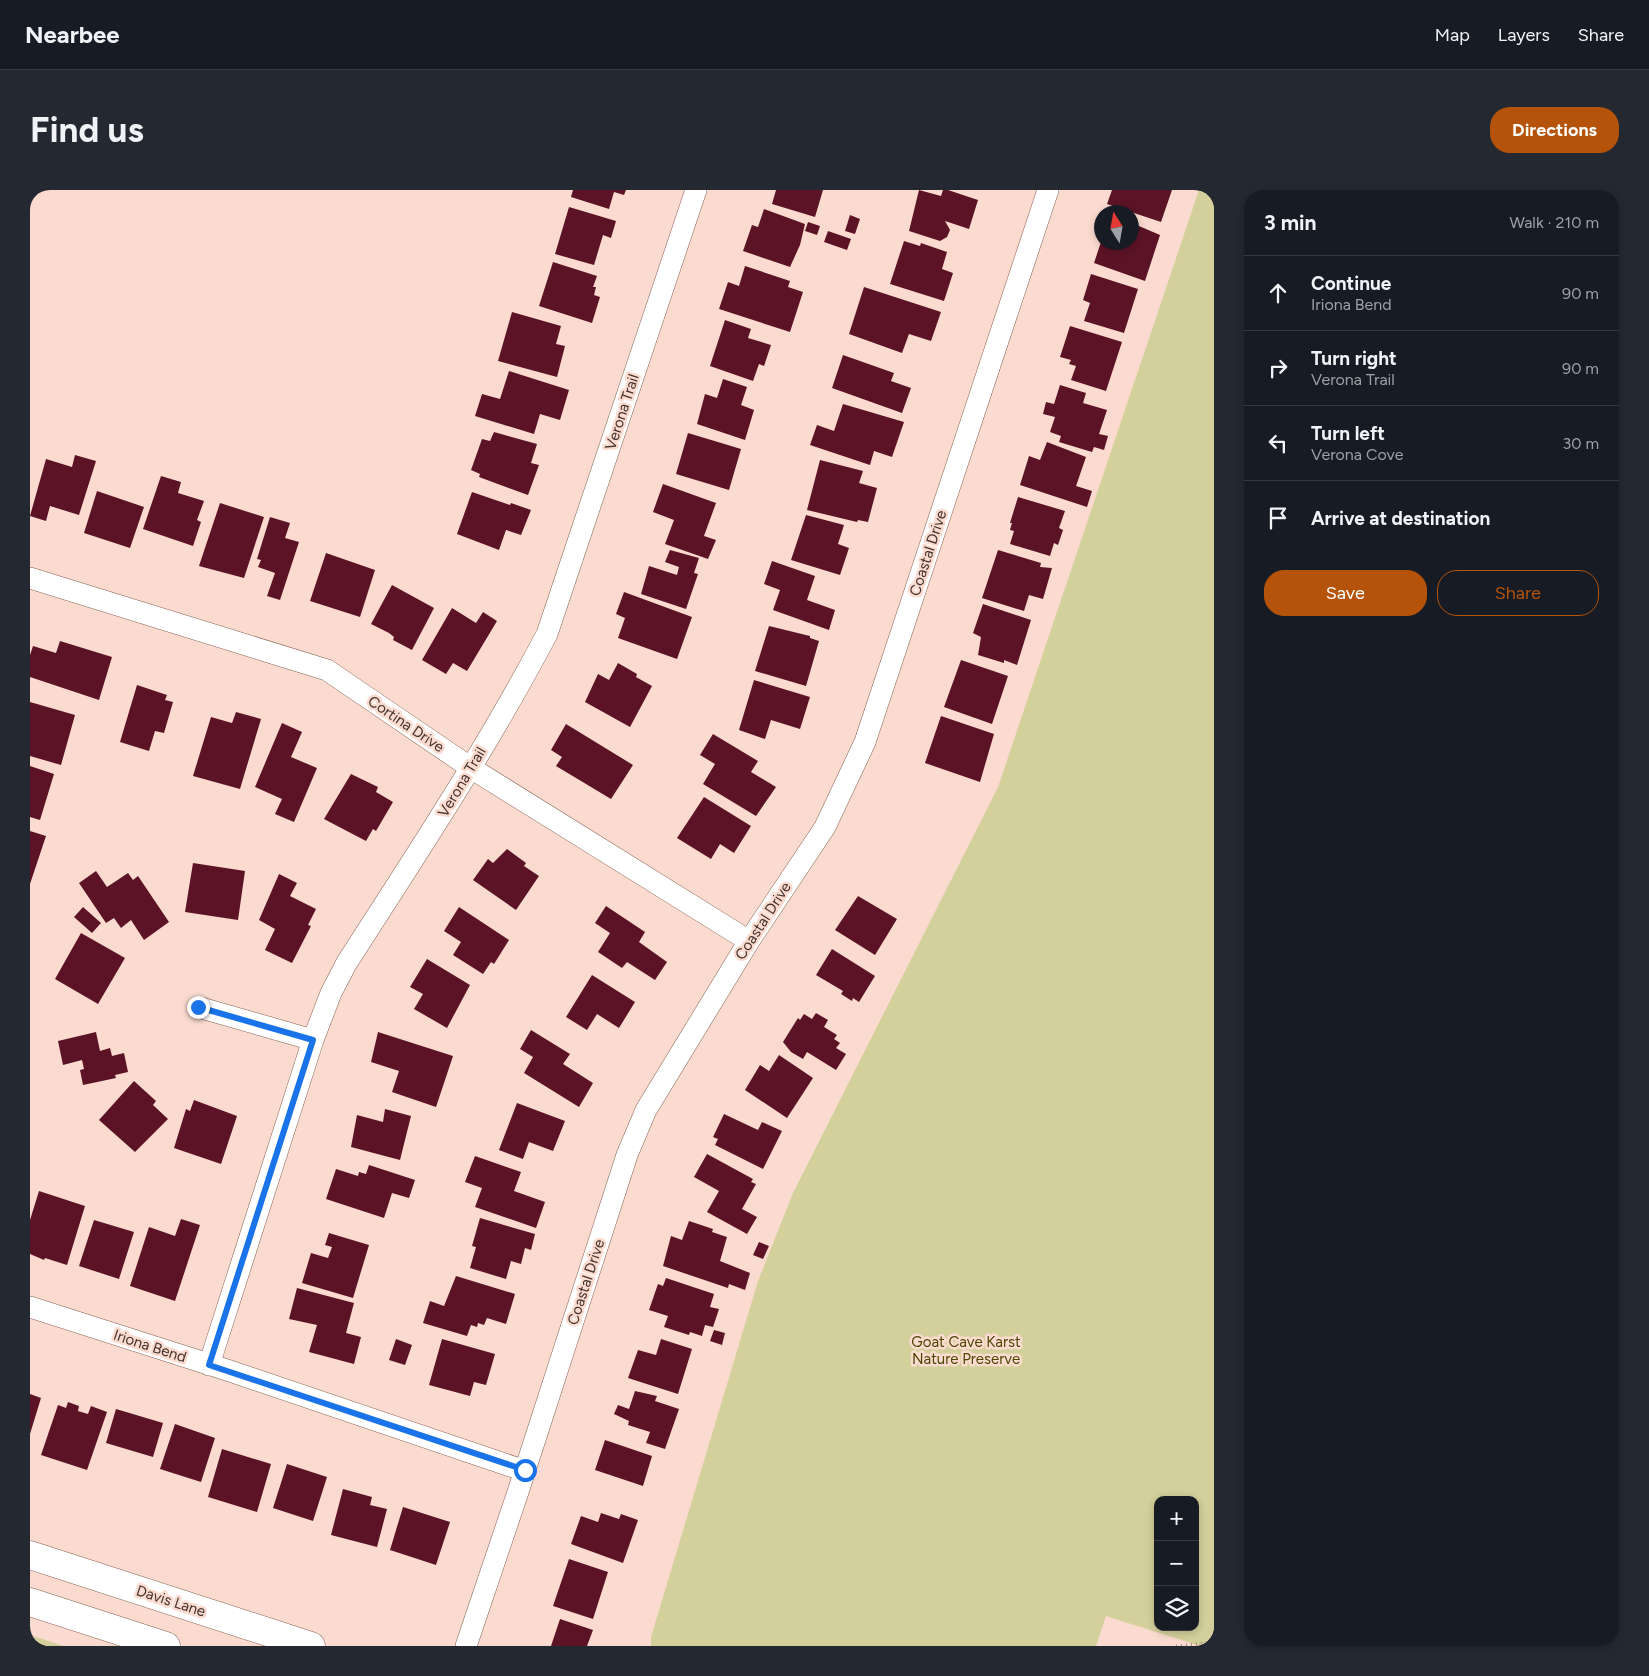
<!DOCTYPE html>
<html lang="en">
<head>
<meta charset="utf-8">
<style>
	body { margin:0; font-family:Figtree,sans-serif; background:#242831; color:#f1f3f6 }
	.controls { position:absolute; right:15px; bottom:15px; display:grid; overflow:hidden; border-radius:10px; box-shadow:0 2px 8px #0003 }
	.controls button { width:45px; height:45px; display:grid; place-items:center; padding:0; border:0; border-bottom:1px solid #363941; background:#171b24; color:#f1f3f6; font:25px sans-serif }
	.compass { position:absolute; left:1064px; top:15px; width:45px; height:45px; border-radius:50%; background:#171b24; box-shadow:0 2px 8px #0003; rotate:349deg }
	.stop { position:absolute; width:15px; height:15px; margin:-11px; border:4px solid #1a73e8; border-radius:50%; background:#fff }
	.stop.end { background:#1a73e8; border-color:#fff; box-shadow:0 1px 5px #0008 }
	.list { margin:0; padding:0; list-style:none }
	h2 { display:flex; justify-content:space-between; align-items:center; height:65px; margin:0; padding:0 20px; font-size:21px }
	h2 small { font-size:16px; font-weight:400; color:#9ea1a6 }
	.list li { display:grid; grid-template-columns:32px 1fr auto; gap:15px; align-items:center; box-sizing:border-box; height:75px; padding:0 20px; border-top:1px solid #363941 }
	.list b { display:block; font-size:19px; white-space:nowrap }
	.list p { margin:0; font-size:16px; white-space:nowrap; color:#9ea1a6 }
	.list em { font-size:16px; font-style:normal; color:#9ea1a6 }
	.actions { display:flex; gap:10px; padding:15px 20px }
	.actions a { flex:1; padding:11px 0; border:1px solid #b45309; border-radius:20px; text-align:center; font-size:18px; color:#b45309 }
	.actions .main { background:#b45309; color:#fff }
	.icon { flex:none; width:28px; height:28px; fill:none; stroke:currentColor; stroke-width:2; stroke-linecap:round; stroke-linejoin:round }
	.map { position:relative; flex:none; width:1184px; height:1456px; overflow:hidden; border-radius:20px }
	header { display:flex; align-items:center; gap:30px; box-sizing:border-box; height:70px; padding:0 25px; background:#171b24; border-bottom:1px solid #363941 }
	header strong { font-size:24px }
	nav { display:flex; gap:28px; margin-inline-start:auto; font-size:18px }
	.intro { display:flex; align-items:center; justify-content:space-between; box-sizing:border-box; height:120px; padding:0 30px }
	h1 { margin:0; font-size:35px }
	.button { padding:12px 22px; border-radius:20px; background:#b45309; color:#fff; font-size:18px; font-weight:700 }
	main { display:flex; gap:30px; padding:0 30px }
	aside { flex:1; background:#171b24; border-radius:20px; box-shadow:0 2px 8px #0003 }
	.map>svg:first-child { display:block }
	.green { fill:#d4d09c; fill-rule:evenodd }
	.building { fill:#5c1326 }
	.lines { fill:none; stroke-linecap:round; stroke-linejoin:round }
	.minor-casing { stroke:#846154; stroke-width:22 }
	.secondary-casing { stroke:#846154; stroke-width:29 }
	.path { stroke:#a28a81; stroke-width:3; stroke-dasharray:1 4; stroke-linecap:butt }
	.minor { stroke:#fff; stroke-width:21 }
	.secondary { stroke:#fff; stroke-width:28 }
	.route { stroke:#1a73e8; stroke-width:6 }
	.labels { text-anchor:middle; stroke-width:5; stroke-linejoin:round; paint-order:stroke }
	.street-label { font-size:15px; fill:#43332d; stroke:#fbdbcf }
	.park-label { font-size:15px; fill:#4b4602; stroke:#fbdbcf }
</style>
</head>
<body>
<header>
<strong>Nearbee</strong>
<nav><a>Map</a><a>Layers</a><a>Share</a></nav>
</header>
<div class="intro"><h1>Find us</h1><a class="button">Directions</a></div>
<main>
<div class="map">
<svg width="1184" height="1456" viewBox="0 0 1184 1456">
	<rect width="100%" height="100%" fill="#fbdbcf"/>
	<path class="green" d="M1169 0H1184V1456H1170L1076 1426 1066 1456H621V1447L728 1091 763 1003 968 597ZM1128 1310H1165V1437H1128Z
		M0 1445 34 1456H0Z"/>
	<path class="building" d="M543 0H596L594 5 584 2 579 19 541 7Z
		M746 0H793L785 27 742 14Z
		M889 0 911 6 913 0H918L948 10 939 39 915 31 920 40 917 47 910 51 879 41Z
		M1082 0H1142L1131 32 1077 14Z
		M539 17 586 31 581 48 573 45 564 75 525 64Z
		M734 19 775 34 770 55 760 77 713 61 722 35 728 37Z
		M820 25 830 29 825 44 815 41Z
		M778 32 790 36 787 45 775 41Z
		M1102 33 1130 45 1115 91 1064 73 1071 52H1102Z
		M798 41 821 49 817 60 794 52Z
		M874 51 890 56 891 53 917 62 912 79 923 83 914 111 860 94Z
		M523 72 567 86 563 97H566L564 105 570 107 562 133 509 116Z
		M715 76 760 91 758 97 773 102 760 142 689 119 698 92 709 96Z
		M1061 84 1108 99 1094 143 1054 131 1060 113 1053 110Z
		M834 97 911 122 901 151 879 144 872 163 819 144Z
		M482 122 531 136 526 154 535 156 527 187 468 171Z
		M695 130 721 139 718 148 741 155 734 176 729 174 723 191 680 176Z
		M1040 136 1092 152 1076 201 1041 190 1046 176 1039 174 1041 170 1030 167Z
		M813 165 864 183 861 191 881 198 872 223 802 198Z
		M479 181 539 200 530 230 510 224 504 244 445 226 452 204 470 209Z
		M693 189 717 197 711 215 724 220 715 250 667 234 675 204 687 208Z
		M1030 195 1056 203 1053 213 1077 220 1069 244 1078 246 1074 260 1064 257 1062 262 1029 252 1031 246 1020 242 1025 227 1013 224 1016 212 1024 214Z
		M813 214 874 232 862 267 844 261 840 275 780 255 787 235 804 241Z
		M464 242 507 254 501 273 509 275 498 305 449 287 450 284 441 280 452 249 460 251Z
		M658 243 711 259 699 300 646 284Z
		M1017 252 1056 267 1046 296 1062 301 1057 317 990 295 999 266 1010 270Z
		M45 265 66 271 49 325 20 316 16 331 0 326 16 269 42 277Z
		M790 270 833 281 829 293 847 298 838 332 828 330 827 332 777 320Z
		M131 286 151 292 148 303 174 311 167 330 171 332 163 356 113 339Z
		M633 294 686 313 674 346 686 350 678 369 635 354 644 330 623 322Z
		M67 301 114 317 100 358 54 343Z
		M442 302 480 315 481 313 501 320 491 345 476 340 469 360 427 344Z
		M988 307 1035 321 1029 338 1033 340 1028 355 1024 353 1020 366 980 354 984 341 980 340 982 333H980Z
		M190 313 234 327 214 388 169 376Z
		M776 325 814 335 808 354 819 358 810 385 761 370Z
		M240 327 260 333 255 348 269 352 250 410 237 406 245 383 228 377 231 370 227 369Z
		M640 360 669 368 664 383 668 384 656 419 611 404 619 376 647 385 649 377 635 372Z
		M968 360 1011 373 1010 377 1022 378 1013 409 999 405 994 421 952 408Z
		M296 363 345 380 330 427 280 411Z
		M742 371 785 386 777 410 805 420 799 440 743 420 750 400 734 394Z
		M362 395 404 418 382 460 363 450 364 447 359 443 341 434Z
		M594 402 662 427 647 469 588 448 595 428 586 424Z
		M953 414 1001 430 987 475 974 470V473L948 465 951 447 943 443Z
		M422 418 446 433 453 422 467 431 437 481 423 473 416 484 392 470Z
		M739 436 780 446V448L789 451 776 496 725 481Z
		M30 451 82 467 69 510 0 487V465L3 456 26 463Z
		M931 470 978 486 962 534 914 517Z
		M588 473 607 484 606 487 622 496 600 537 555 512 568 484 579 490Z
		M724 490 780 507 770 539 741 530 735 549 709 540Z
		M107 495 137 505 135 510 143 512 134 543 125 541 119 561 90 552Z
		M0 512 45 525 31 575 0 566Z
		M206 522 231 529 210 599 163 586 181 527 202 533Z
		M911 526 964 544 950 592 895 573Z
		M252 533 272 542 261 567 287 578 264 632 245 624 252 609 225 597Z
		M536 534 603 575 581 609 526 576 532 567 521 560Z
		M683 544 728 571 721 582 746 597 726 626 673 594 685 574 670 565Z
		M0 576 24 584 10 630 0 627Z
		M321 584 348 597 346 602 363 612 346 641 343 639 336 651 294 629Z
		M674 607 721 636 704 663 690 654 681 669 647 648Z
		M0 641 16 646 0 694Z
		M477 659 496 673 494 676 509 686 486 720 443 690 458 669 463 673Z
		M163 673 215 681 208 730 155 722Z
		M66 681 77 697 98 683 103 690 108 686 139 732 114 750 101 730 91 738 84 728 76 733 49 693Z
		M249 684 267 693 260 706 286 719 278 735 281 736 262 773 235 760 245 739 229 730Z
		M828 706 867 729 845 765 805 740Z
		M576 716 615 742 609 752 637 772 625 790 597 772 592 778 568 762 580 743 565 733Z
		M53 717 71 733 62 743 44 727Z
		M429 717 479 750 464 774 461 772 453 784 423 765 431 752 414 741Z
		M51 743 95 768 68 814 25 789Z
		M802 759 845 786 829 812 823 808 822 811 811 804 813 801 786 785Z
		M397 769 440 795 417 838 384 819 393 804 380 797Z
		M562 785 605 812 589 838 567 824 557 840 536 827Z
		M786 823 798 830 794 837 807 845 804 849 810 853 806 858 816 864 806 880 777 862 773 869 761 862 753 852 768 828 770 830 774 824 782 829Z
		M501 840 540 864 533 874 563 893 549 917 494 883 503 867 490 859Z
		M66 842 70 861 80 858 82 866 94 863 98 882 85 885 86 888 53 895 50 880 54 879 52 870 33 875 28 851Z
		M348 842 423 866 406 917 362 902 369 881 341 872Z
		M749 865 783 888 757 928 715 900 730 875 739 881Z
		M104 891 126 911 123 915 138 929 105 962 69 930Z
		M164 910 207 926 191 974 144 958 156 919 160 921Z
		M487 913 535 931 523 961 499 952 493 969 469 960Z
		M355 919 381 926 370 970 321 957 327 925 353 932Z
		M694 924 728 940 732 932 752 941 733 979 685 955 688 949 683 947Z
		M677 964 723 989 721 992 726 994 712 1019 727 1027 717 1044 677 1022 689 1001 664 987Z
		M445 966 491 982 484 1001 515 1012 506 1038 445 1017 452 998 435 992Z
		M339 975 385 990 379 1008 362 1003 354 1028 296 1009 306 979 328 986 329 982 336 984Z
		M9 1001 55 1016 37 1075 15 1068 14 1070 0 1064V1030Z
		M450 1028 505 1044 501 1060 495 1058 491 1074 481 1071 476 1089 440 1078 446 1057 442 1056Z
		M151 1029 170 1035 145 1111 100 1096 119 1037 145 1046Z
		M64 1030 104 1042 89 1089 49 1076Z
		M659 1031 683 1039 682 1042 697 1047 690 1071 720 1083 715 1100 699 1094 698 1098 633 1076 641 1046 652 1050Z
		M299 1043 339 1055 323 1108 272 1093 281 1063 298 1068 302 1057 295 1055Z
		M729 1052 739 1056 733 1069 723 1065Z
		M426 1086 485 1104 476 1134 457 1128 454 1135 448 1133 447 1137 441 1135 437 1146 393 1133 400 1111 414 1116Z
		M636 1088 684 1104 680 1117 689 1119 683 1137 675 1135 672 1146 660 1142 659 1145 634 1137 638 1126 619 1120 628 1094 633 1096Z
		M267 1098 324 1113 316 1143 331 1147 324 1174 279 1162 287 1135 259 1129Z
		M684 1140 695 1143 692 1155 680 1151Z
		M366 1149 382 1155 375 1175 359 1170Z
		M412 1149 465 1164 456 1195 444 1192 440 1206 399 1195Z
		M631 1149 662 1159 648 1204 598 1188 608 1160 626 1165Z
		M605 1201 627 1206 625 1211 649 1219 635 1259 616 1253 620 1242 598 1235 599 1231 584 1224 588 1215 599 1219Z
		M0 1204 11 1208 0 1244Z
		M38 1212 49 1216 48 1221 58 1224 61 1216 77 1222 57 1280 11 1265 28 1215 36 1218Z
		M86 1219 133 1233 123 1267 76 1253Z
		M145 1234 185 1248 171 1292 130 1279Z
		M575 1250 622 1266 613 1296 565 1280Z
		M192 1259 241 1274 227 1322 178 1307Z
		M257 1274 297 1287 283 1331 243 1318Z
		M313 1299 342 1307 340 1315 357 1319 347 1357 301 1345Z
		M373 1317 420 1332 406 1375 360 1360Z
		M571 1323 589 1329 591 1324 608 1330 593 1373 541 1354 551 1326 568 1332Z
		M539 1369 578 1382 563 1429 523 1416Z
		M530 1429 563 1440 557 1456H521Z"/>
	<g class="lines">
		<g class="minor-casing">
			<path id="minor" d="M0 388 297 480 441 578 719 751
				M168 817 283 850
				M0 1117 200 1181 495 1281
				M179 1175 283 850 301 803 316 774C386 665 457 558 517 444L666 0
				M436 1456 488 1302 597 965 616 920 719 751 795 637 835 552 1018 0"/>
		</g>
		<g class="secondary-casing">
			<path id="secondary" d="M0 1365 281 1456
				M0 1412 136 1456"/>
		</g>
		<path class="path" d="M1146 1456 1184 1452"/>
		<use href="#minor" class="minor"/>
		<use href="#secondary" class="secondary"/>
	</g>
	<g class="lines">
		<path class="route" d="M168 817 283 850 179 1175 495 1280"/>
	</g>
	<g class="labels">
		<g class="street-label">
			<text transform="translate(592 222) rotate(-72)" y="5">Verona Trail</text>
			<text transform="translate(898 363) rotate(-72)" y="5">Coastal Drive</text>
			<text transform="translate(376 534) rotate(34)" y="5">Cortina Drive</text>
			<text transform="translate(432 592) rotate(-59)" y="5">Verona Trail</text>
			<text transform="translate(733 731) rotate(-57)" y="5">Coastal Drive</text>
			<text transform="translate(556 1092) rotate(-72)" y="5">Coastal Drive</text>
			<text transform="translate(120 1156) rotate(18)" y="5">Iriona Bend</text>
			<text transform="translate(141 1411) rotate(18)" y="5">Davis Lane</text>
		</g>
		<g class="park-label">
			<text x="936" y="1157">Goat Cave Karst<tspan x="936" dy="17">Nature Preserve</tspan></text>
		</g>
	</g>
</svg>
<div class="controls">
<button>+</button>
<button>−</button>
<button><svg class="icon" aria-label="layers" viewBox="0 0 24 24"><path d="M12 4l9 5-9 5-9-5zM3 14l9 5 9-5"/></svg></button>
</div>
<svg class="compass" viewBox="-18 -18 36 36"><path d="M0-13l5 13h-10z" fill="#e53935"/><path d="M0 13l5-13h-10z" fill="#9ea1a6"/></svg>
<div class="stop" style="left:495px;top:1280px"></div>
<div class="stop end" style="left:168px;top:817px"></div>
</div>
<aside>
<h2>3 min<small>Walk · 210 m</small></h2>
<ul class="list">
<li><svg class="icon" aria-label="ahead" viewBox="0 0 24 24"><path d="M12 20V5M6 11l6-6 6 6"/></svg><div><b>Continue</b><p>Iriona Bend</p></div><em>90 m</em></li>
<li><svg class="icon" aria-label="right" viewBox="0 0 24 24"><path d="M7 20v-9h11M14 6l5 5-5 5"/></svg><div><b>Turn right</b><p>Verona Trail</p></div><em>90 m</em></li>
<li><svg class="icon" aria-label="left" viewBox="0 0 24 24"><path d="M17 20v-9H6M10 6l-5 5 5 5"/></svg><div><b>Turn left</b><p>Verona Cove</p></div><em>30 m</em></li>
<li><svg class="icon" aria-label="arrive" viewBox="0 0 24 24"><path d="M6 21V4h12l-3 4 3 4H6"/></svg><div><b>Arrive at destination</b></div></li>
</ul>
<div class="actions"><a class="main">Save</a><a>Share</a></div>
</aside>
</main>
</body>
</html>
